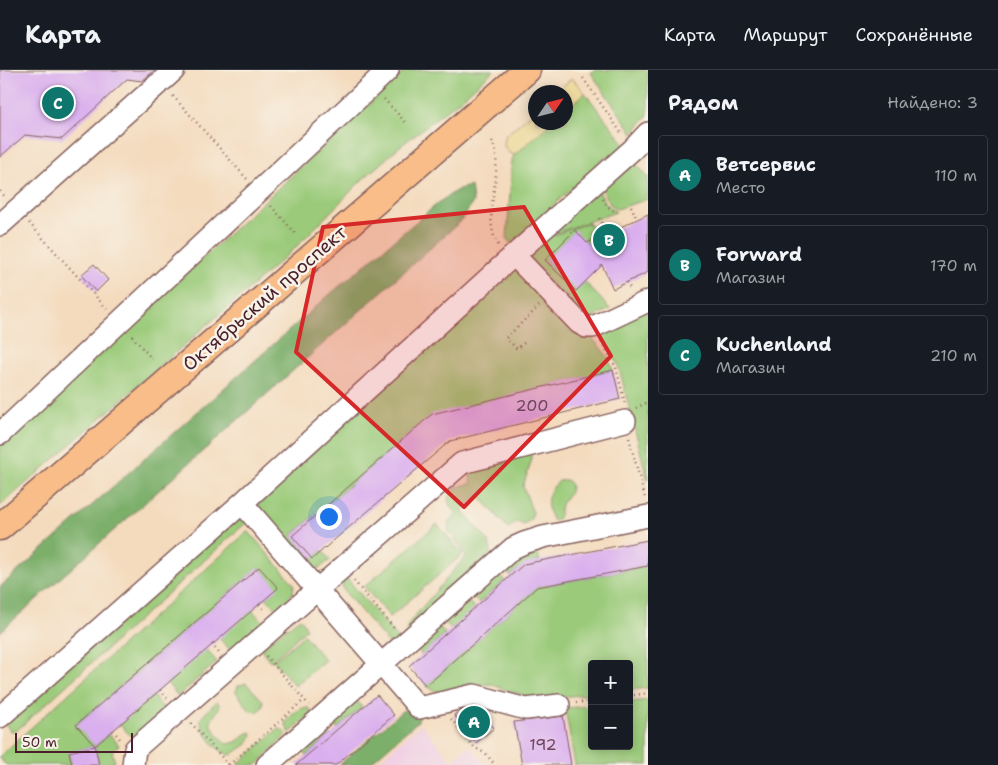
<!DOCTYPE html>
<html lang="ru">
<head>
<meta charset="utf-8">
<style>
	body { margin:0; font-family:"Shantell Sans",sans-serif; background:#242831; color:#f1f3f6 }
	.controls { position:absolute; right:15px; bottom:15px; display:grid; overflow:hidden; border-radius:5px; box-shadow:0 2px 12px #0003 }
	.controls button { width:45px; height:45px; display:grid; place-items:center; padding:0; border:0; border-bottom:1px solid #363941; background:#171b24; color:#f1f3f6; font:25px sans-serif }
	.compass { position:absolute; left:528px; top:15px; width:45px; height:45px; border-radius:50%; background:#171b24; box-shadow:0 2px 12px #0003; rotate:55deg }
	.scale { position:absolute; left:15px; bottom:12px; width:118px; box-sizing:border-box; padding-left:5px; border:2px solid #4a1f2b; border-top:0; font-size:14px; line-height:18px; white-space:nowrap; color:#4a1f2b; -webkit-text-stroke:4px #f7f3e8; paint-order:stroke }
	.you { position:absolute; left:328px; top:446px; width:18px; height:18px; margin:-12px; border:4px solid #fff; border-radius:50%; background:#1a73e8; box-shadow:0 0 0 8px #1a73e833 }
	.badge { display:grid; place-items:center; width:32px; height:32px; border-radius:50%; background:#0f766e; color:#fff; font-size:16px; font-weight:700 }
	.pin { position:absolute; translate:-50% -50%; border:2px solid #fff; box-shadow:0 1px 5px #0006 }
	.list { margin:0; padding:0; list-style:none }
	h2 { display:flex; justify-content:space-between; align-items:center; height:65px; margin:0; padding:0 20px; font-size:21px }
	h2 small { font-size:16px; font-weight:400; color:#9ea1a6 }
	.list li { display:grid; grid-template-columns:32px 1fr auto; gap:15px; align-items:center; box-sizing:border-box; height:80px; margin:0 10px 10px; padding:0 10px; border:1px solid #363941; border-radius:5px }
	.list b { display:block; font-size:19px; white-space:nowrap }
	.list p { margin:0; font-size:16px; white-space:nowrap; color:#9ea1a6 }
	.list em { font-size:16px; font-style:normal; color:#9ea1a6 }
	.map { position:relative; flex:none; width:648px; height:695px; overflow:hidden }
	header { display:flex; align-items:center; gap:30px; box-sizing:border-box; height:70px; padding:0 25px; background:#171b24; border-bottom:1px solid #363941 }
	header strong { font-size:24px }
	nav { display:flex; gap:28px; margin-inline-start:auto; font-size:18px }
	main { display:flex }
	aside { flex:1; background:#171b24 }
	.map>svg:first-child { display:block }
	.built { fill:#f1d0e3 }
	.green { fill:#9bcb7a; stroke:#727552 }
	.forest { fill:#7caf6a; stroke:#63674a }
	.sand { fill:#eeda9e; stroke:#9c7c64 }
	.building { fill:#daafee }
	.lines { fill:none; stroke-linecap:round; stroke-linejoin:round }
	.minor-casing { stroke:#86615e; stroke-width:24 }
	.major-casing { stroke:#86615e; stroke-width:29 }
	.path { stroke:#86615e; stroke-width:2.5; stroke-dasharray:1 4; stroke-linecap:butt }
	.minor { stroke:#fff; stroke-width:21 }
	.major { stroke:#f8bd88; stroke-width:26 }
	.marked { fill:#d62828; fill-opacity:0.2; stroke:#d62828; stroke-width:4; stroke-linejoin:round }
	.labels { text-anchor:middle; stroke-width:5; stroke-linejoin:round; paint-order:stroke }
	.number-label { font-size:16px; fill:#6e435c }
	.street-label { font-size:19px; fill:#4a1f2b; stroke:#f7f3e8 }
</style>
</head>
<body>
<header>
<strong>Карта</strong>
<nav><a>Карта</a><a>Маршрут</a><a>Сохранённые</a></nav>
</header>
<main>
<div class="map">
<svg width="648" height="695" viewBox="0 0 648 695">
	<rect width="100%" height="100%" fill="#f7f3e8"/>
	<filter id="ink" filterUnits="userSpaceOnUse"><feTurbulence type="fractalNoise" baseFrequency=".02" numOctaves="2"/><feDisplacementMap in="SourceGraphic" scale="10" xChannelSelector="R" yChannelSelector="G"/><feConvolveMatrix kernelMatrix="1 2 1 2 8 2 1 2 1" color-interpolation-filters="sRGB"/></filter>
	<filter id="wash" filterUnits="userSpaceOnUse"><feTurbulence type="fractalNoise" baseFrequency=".0096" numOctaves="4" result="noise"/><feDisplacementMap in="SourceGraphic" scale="20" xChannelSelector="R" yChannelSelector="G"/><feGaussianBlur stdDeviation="1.12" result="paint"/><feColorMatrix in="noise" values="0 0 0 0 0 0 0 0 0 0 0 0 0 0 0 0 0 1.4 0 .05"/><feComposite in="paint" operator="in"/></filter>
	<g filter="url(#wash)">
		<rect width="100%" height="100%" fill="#f4dbbe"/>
		<path class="built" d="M421 654 452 691 469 676 486 695H374Z"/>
		<path class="green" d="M406 0H494L461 29 399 77 362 110 293 180 0 436V376Z
			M595 0H648V45L633 63 591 3Z
			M585 23 627 77 611 90 607 86 511 174 507 169 512 91 514 85 551 53 566 52V40Z
			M630 93 636 94 648 107V129L617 139 610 134 602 119Z
			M598 119 605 133 616 142 544 167Z
			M587 153 590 154 597 168 587 173 575 161 545 190 576 221 585 212 610 239 587 251 524 187 546 168Z
			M515 198 588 263 607 286 613 300 443 342 429 347 292 465 312 489 322 480 330 490 320 498H312L258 436 260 431Z
			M648 239V411L618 294 597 258Z
			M529 379 532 389 523 416 533 443 530 450 524 455 517 452 508 458 478 425 462 440 489 472 491 482 486 489 406 562 408 554 466 486 456 470 448 461 449 451 458 443C446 437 445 426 456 418 461 415 467 414 472 414L469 403 473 396Z
			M567 410 571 415 570 422 561 434 559 448 553 451C544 434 546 423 559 411Z
			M235 445 248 451 16 661H11L5 654Z
			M437 454 463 484 390 547 364 517Z
			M248 461 294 514 293 523 277 539 266 528 277 518 259 497 77 654 95 676 109 664 119 675 112 681 115 693 99 695 95 676 69 682 72 695H6L0 688V686Z
			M537 480 540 491 532 493 537 517 648 496V618L629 620V594H592V624L533 629 490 614 472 615 448 624 438 622 426 616 537 517 520 498 510 506 504 499 516 488Z
			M498 503 505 511 479 533 473 526Z
			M345 506 400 571 390 575 344 521 341 512Z
			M468 531 475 538 451 559 444 551Z
			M252 540 263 552 231 581 219 568Z
			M300 548 305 555 306 559 273 590 270 591 263 582 262 577Z
			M439 556 445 564 422 585 415 577Z
			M304 565 325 590 295 616 274 591Z
			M206 579 217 592 178 626 167 613Z
			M246 613 263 631V636L258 642 250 641 236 622 238 616Z
			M153 626 164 639 132 668 120 654Z
			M356 630 362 637 337 659 331 652Z
			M648 630V695H575L565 638 592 636V676H629V632Z
			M217 631 220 636 210 653 217 664 226 674C242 673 240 665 251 662L252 664 247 674 231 685C216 682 203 663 200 649Z
			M302 638H309L312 643 290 663 285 653 294 643Z
			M279 658 287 664 257 695H237Z
			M324 658 330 665 306 686 300 679Z"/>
		<path class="forest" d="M471 116 473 132 462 150 0 562V517L329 225 442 130 459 119Z
			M409 638 420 645 418 651 368 695H339L402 641Z"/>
		<path class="sand" d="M572 8 585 23 566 40V22H556Z
			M535 40 536 52 551 53 514 85 509 83 504 76 505 66Z"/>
		<g id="blocks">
			<path class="building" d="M0 0H155L142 11 127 9 62 69 25 65 0 87Z
				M648 144V202L613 219 602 195 576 221 545 190 575 160 587 173Z
				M94 194 108 210 96 222 81 205Z
				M613 300 620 329 450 371 312 489 292 466 432 344Z
				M648 470V496L537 517 426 616 409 596 524 494Z
				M259 497 278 518 95 676 99 695H72L69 682 95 676 76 655Z
				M377 625 394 645 336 695H296Z
				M474 638 480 640 494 658 476 673 454 645 459 641Z
				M563 646 571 695H522L514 652Z"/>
		</g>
	</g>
	<g filter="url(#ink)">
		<use href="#blocks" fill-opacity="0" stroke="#86615e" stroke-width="1"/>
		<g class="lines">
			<g class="minor-casing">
				<path id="minor" d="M163 10 174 0
					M0 155 158 14
					M514 185 579 253 586 257H593L648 231
					M0 364 388 0
					M242 433 419 638 474 625 526 639 559 635
					M0 647 242 433 514 185 633 79 648 63
					M133 695 135 679 462 393 625 351
					M267 695 513 478 524 473 543 467 648 446"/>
			</g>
			<g class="major-casing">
				<path id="major" d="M0 457 527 0"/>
			</g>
			<path class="path" d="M583 8 622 64
				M173 26 247 109
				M384 29 407 54
				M492 71C494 76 496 81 496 86 499 116 482 150 499 177
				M0 121 5 127
				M603 129 607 136 616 142
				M271 136 295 163
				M631 136 637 149
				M599 148 607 163
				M29 153 108 240
				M627 212 631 220
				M132 266 152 289
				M601 272 616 297 625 334
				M524 273 517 279 506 268 539 236
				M636 338 648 332
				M629 368 645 428
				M354 511 394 558
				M259 534 265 540
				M212 574 219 583
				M266 586 309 635
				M160 620 167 628
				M629 626 648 623
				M576 633 592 631
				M451 649 474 677 486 684 495 695
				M191 653 229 695
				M113 660 120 669
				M229 695 304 630"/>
			<use href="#minor" class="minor"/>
			<use href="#major" class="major"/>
		</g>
	</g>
	<path class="marked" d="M524 137 611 286 464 437 296 282 323 157Z"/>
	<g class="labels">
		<g class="number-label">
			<text x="532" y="341">200</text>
			<text x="543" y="680">192</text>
		</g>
		<g class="street-label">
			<text transform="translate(264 228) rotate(-41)" y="7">Октябрьский проспект</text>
		</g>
	</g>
</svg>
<div class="controls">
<button>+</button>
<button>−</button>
</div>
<svg class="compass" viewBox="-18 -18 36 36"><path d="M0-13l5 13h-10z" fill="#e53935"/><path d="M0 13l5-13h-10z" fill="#9ea1a6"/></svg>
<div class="scale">50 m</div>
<div class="you"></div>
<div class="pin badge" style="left:474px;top:652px">A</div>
<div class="pin badge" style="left:609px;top:170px">B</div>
<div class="pin badge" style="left:58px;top:33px">C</div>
</div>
<aside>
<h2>Рядом<small>Найдено: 3</small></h2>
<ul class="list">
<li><span class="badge">A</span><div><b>Ветсервис</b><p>Место</p></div><em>110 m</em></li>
<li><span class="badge">B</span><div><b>Forward</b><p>Магазин</p></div><em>170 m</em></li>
<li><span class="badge">C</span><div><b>Kuchenland</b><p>Магазин</p></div><em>210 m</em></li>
</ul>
</aside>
</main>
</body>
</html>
